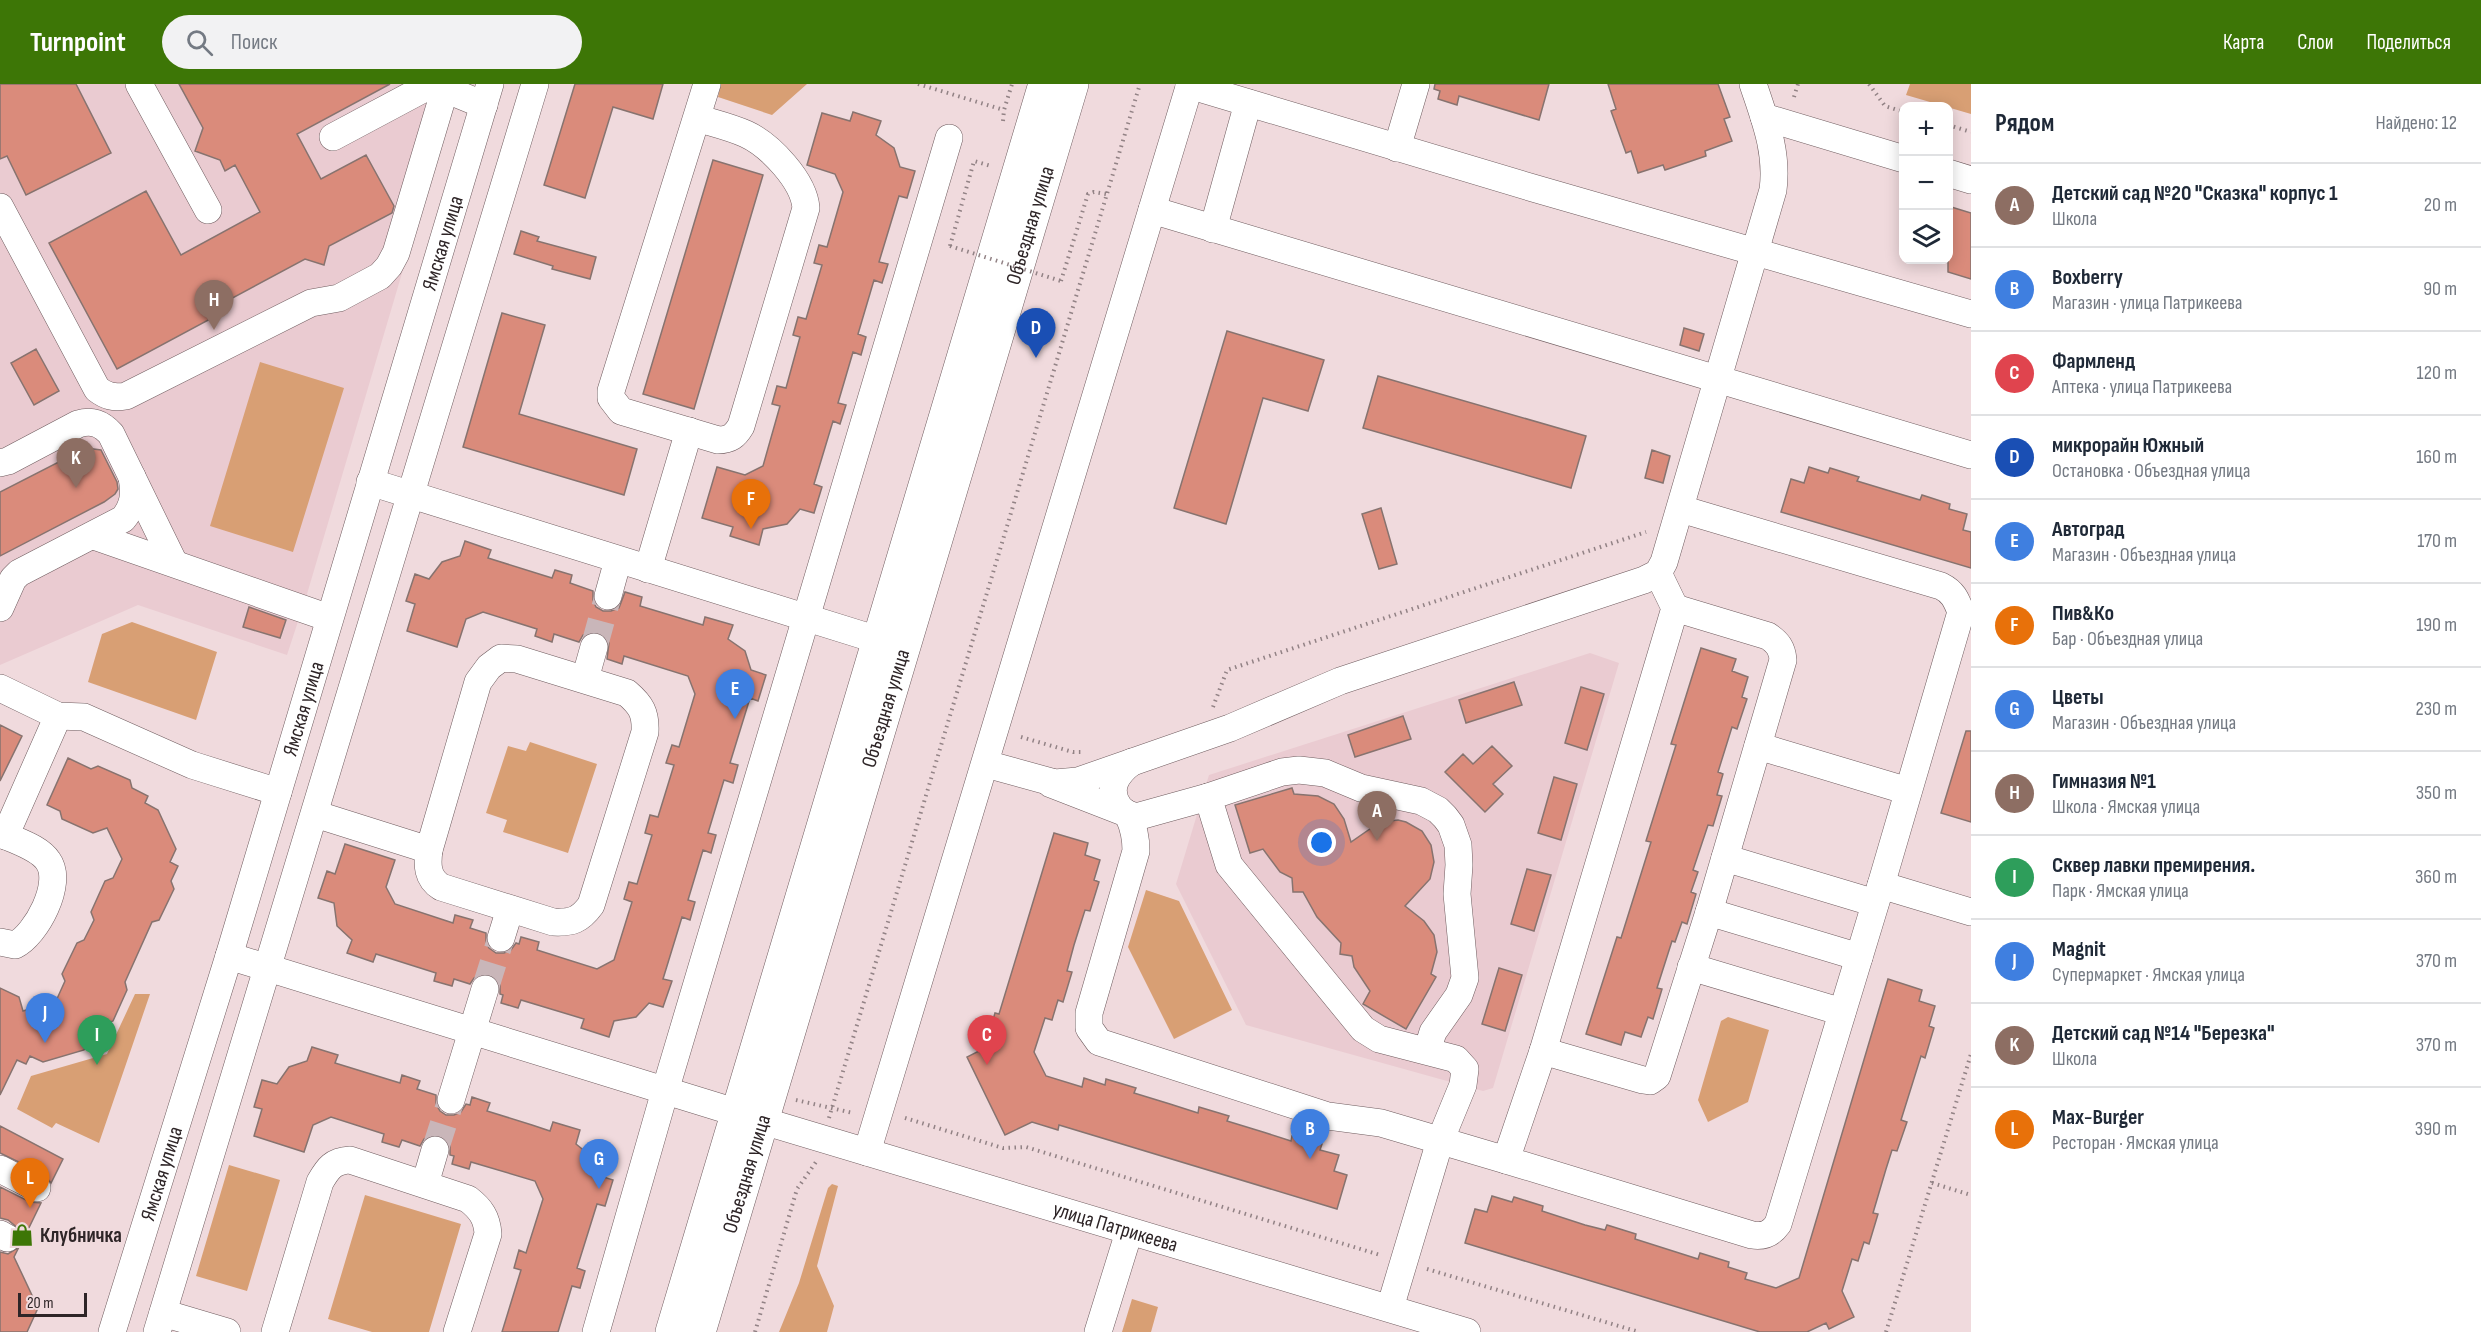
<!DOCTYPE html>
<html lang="ru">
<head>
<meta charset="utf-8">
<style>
	body { margin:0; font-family:"Sofia Sans Condensed",sans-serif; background:#f2f2f3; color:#1f2937 }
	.controls { position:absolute; right:18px; top:18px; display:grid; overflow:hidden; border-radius:12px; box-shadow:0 3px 15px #0003 }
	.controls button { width:54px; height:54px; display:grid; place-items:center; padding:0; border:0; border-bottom:2px solid #e0e1e3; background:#fff; color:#1f2937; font:30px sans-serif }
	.scale { position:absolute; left:18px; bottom:15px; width:69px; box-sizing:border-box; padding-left:6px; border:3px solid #2e2527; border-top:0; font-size:16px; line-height:21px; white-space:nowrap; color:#2e2527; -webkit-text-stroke:4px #f0dadd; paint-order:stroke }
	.you { position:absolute; left:1322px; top:759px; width:21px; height:21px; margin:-15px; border:4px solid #fff; border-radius:50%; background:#1a73e8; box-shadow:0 0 0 9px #1a73e833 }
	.badge { display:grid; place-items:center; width:39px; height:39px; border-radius:50%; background:#3d7606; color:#fff; font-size:20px; font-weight:700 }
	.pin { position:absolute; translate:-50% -50px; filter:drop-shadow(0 2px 3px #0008) }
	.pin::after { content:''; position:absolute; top:32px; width:21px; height:18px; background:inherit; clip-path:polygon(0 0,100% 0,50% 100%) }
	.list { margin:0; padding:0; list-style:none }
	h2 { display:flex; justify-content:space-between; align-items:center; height:78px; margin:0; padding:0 24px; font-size:26px }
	h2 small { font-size:20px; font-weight:400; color:#747a83 }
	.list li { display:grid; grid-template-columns:39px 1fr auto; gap:18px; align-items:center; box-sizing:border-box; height:84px; padding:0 24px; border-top:2px solid #e0e1e3 }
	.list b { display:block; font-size:22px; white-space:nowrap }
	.list p { margin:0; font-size:20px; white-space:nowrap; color:#747a83 }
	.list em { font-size:20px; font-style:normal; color:#747a83 }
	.icon { flex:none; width:33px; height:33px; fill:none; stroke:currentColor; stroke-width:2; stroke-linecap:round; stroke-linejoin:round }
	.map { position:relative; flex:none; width:1971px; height:1248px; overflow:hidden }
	header { display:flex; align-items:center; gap:36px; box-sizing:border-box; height:84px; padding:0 30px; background:#3d7606; color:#fff }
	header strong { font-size:28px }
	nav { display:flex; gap:33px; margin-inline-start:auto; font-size:21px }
	.search { width:420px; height:54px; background:#f2f2f3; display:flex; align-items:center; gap:15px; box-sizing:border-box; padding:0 21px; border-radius:33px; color:#747a83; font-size:22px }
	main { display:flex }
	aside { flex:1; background:#fff }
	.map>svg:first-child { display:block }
	.built { fill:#eacbd1 }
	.green { fill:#d89f74 }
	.building { fill:#da8b7b; stroke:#87736f; stroke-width:1.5 }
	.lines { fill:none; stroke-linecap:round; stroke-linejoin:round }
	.minor-tunnel { stroke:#c9b6b9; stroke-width:27; stroke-dasharray:27 14; stroke-linecap:butt }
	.minor-casing { stroke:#6f5c5f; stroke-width:28 }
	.major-casing { stroke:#6f5c5f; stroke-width:34 }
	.path { stroke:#928285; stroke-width:4; stroke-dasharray:1.5 4.5; stroke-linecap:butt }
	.minor { stroke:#fff; stroke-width:27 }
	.major { stroke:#fff; stroke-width:33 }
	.path-bridge { stroke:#928285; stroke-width:4; stroke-dasharray:1.5 4.5; stroke-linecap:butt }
	.labels { text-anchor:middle; stroke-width:4.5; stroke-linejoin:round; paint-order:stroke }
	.street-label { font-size:21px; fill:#2e2527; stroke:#f0dadd }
	.poi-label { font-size:21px; font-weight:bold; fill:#2e2527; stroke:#f0dadd; text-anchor:start }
</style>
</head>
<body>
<header>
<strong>Turnpoint</strong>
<div class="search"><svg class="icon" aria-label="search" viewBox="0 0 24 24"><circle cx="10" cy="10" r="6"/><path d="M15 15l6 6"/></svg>Поиск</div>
<nav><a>Карта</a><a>Слои</a><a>Поделиться</a></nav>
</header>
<main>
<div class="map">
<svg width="1971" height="1248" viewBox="0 0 1971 1248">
	<rect width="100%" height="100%" fill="#f0dadd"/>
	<path class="built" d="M0 0H458L307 510 287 571 138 521 0 581Z
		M1590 569 1619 579 1493 1004 1483 1007 1246 941 1176 800 1209 691Z"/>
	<path class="green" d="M721 0H807L772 31 718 13Z
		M1910 0H1971V30L1906 11Z
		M260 278 344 304 293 468 210 442Z
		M132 538 217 568 196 636 88 598 102 550Z
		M530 658 597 680 568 769 503 748 507 736 486 729 508 662 526 667Z
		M1146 806 1179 817 1232 926 1174 955 1128 863Z
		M135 910H150L99 1059 56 1039 52 1044 17 1025 31 992 107 970Z
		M1728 933 1769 946 1748 1018 1708 1038 1698 1016 1721 937Z
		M229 1081 280 1096 247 1207 196 1192Z
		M832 1100 838 1102 817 1182 834 1222 827 1248H779L799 1199 828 1104Z
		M365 1111 461 1140 429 1248H372L328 1235Z
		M1132 1215 1158 1223 1151 1248H1122Z"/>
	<path class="building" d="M0 0H76L111 69 26 111 7 72 0 75Z
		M179 0H390L297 50 321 95 366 71 394 122 392 129 329 162 324 181 305 175 210 226 214 233 117 285 49 159 146 107 181 171 260 128 235 81 225 87 220 76 195 67 203 44Z
		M575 0H663L653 35 613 23 585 114 544 101Z
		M1435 0H1549L1539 36 1459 12 1457 21 1438 15 1440 7 1434 5Z
		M1608 0H1718L1730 33 1724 35 1732 57 1705 67 1706 72 1665 86 1663 81 1638 89 1631 67 1626 69 1611 27 1616 25Z
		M853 28 881 37 876 51 894 64 900 83 915 87 907 114 899 112 879 178 888 180 882 199 874 196 858 250 866 253 861 271 853 268 838 319 846 321 840 340 833 337 814 400 822 403 814 429 800 425 787 440 763 445 759 461 730 452 733 443 702 434 717 383 745 391 763 382 780 322 772 320 777 302 786 304 800 253 793 251 798 233 806 235 822 181 814 179 819 161 827 163 843 108 835 90 807 81 822 29 850 37Z
		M713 76 763 91 694 325 643 310Z
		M1948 122 1971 129V195L1948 188Z
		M521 147 539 153 537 157 596 173 590 195 552 185 553 182 514 170Z
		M502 229 545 241 519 330 637 365 624 411 463 363Z
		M1684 244 1704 250 1699 267 1680 261Z
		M1227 247 1324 276 1308 327 1263 314 1226 440 1174 424Z
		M36 265 59 307 34 321 11 279Z
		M1378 292 1586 352 1571 404 1363 344Z
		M86 364 101 366 117 398 118 405 115 410 104 418 0 472V408Z
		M1652 366 1670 372 1663 399 1645 394Z
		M1809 383 1828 389 1830 384 1859 393 1857 397 1890 407 1920 416 1922 411 1950 420 1949 425 1967 430 1963 446 1971 448V484L1781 428 1791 395 1804 399Z
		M1381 424 1397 480 1379 485 1362 430Z
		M465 457 491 466 488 474 552 494 555 486 572 491 570 499 593 507V516L596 523 603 527H611L619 524 625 508 642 513 640 522 703 541 705 533 733 541 728 555 745 567 751 586 766 591 758 617 750 614 730 679 738 681 733 699 724 696 708 749 716 751 711 769 703 766 688 816 695 818 690 836 682 833 663 895 672 897 663 923 649 919 636 933 614 937 609 953 581 944 584 935 521 916 518 924 501 919 503 911 500 910V901L496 894 490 890H481L474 894 470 900 454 895 452 902 434 897 436 889 376 870 373 878 347 869 352 856 337 842 334 819 318 814 327 787 335 790 345 760 395 776 386 803 395 820 453 839 455 831 473 836 470 844 486 849V858L489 864 496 869H504L511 866 516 859 519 860 521 853 539 858 537 866 597 885 614 876 632 818 624 815 629 798 637 800 652 751 645 749 650 731 658 733 674 681 666 679 672 661 679 663 695 610 688 592 624 572 622 580 607 575 609 559 605 552 598 548H590L583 551 579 558 554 550 552 558 535 552 537 545 483 528 466 535 457 563 407 547 415 520 406 517 415 490 429 495 442 478 460 472Z
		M249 523 286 536 280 554 243 543Z
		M1701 564 1736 575 1732 587 1748 593 1742 613 1747 615 1737 645 1732 643 1718 688 1723 690 1717 711 1722 712 1713 742 1708 741 1693 786 1698 788 1691 808 1696 810 1687 840 1682 838 1675 858 1672 857 1657 904 1662 905 1653 935 1648 933 1641 953 1625 948 1621 961 1586 950 1617 853 1621 854 1651 758 1646 757 1676 661 1671 660Z
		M1514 598 1522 621 1466 639 1459 616Z
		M1581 603 1604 610 1587 666 1565 659Z
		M1403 632 1411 655 1355 673 1348 651Z
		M0 641 22 652 0 697Z
		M1966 647H1971V738L1941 729Z
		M1492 662 1512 682 1493 700 1503 710 1485 728 1445 688 1463 670 1473 680Z
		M68 674 91 685 98 682 130 696 132 704 148 712 145 719 158 726 176 765 170 778 178 782 171 797 174 805 159 836 152 838 125 898 127 906 113 937 105 940 98 956 90 952 84 966 43 978 30 972 26 980 17 976 0 1011V904L19 913 23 927 56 917 65 897 62 890 77 859 84 856 94 836 91 828 105 797 113 794 122 775 107 744 93 749 62 735 60 727 47 721Z
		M1554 693 1577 700 1561 756 1538 749Z
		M1292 704 1294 710 1318 712 1334 720 1344 735 1351 758 1380 738 1398 736 1406 738 1422 747 1431 761 1434 778 1430 795 1405 822 1424 837 1434 851 1437 868 1431 890 1436 893 1406 945 1363 920 1370 907 1354 883 1352 872 1340 870 1341 859 1317 833 1303 808H1293L1292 794 1280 788 1263 765 1250 769 1235 721Z
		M1054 749 1088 759 1085 771 1100 776 1094 796 1099 798 1090 827 1085 826 1074 861 1067 887 1072 888 1063 918 1058 916 1052 936 1045 934 1034 968 1046 992 1082 1003 1084 994 1105 1001 1106 995 1136 1004 1134 1009 1170 1020 1198 1029 1199 1023 1229 1032 1227 1037 1263 1048 1291 1057 1292 1052 1322 1060 1320 1066 1339 1071 1334 1087 1347 1091 1337 1125 1059 1041 1058 1046 1032 1038 1005 1051 967 973 985 964 995 929 999 930Z
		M1527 785 1551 791 1534 847 1511 840Z
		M1499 884 1522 891 1505 947 1482 940Z
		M1888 895 1922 906 1919 917 1935 922 1929 942 1934 944 1925 974 1921 972 1901 1036 1907 1038 1897 1067 1892 1066 1886 1085 1873 1129 1878 1130 1869 1160 1864 1158 1858 1177 1852 1175 1842 1207 1854 1233 1829 1245 1826 1239 1807 1248H1760L1465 1159 1475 1125 1487 1128 1492 1112 1512 1118 1514 1113 1543 1122 1542 1127 1585 1141 1605 1146 1607 1141 1636 1150 1635 1155 1698 1175 1700 1169 1729 1178 1728 1183 1747 1189 1745 1195 1776 1204 1799 1194Z
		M312 963 338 971 335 979 400 999 402 991 420 997 417 1005 436 1011V1020L440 1027 446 1031H454L461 1028 466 1020 470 1021 472 1013 490 1019 487 1027 532 1041 550 1047 553 1038 580 1046 576 1060 592 1073 600 1092 613 1096 605 1122 597 1120 577 1184 585 1187 580 1204 572 1202 558 1248H502L521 1186 514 1184 519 1166 526 1169 543 1115 535 1097 471 1078 469 1085 452 1080 454 1072 450 1071V1062L446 1055 440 1051H431L424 1055 420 1062 402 1056 399 1063 382 1058 384 1050 331 1033 313 1041 304 1068 254 1052 262 1025 254 1023 262 996 277 1000 289 983 307 977Z
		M0 1042 63 1075 51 1099 44 1090 0 1069Z
		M0 1103 30 1118 41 1119 22 1158 20 1146 8 1136 0 1134Z
		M19 1163 14 1173 38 1224 27 1248H0V1168L8 1170Z"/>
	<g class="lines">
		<path class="minor-tunnel" d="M594 563 608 512
			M485 905 501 854
			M435 1066 451 1016"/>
		<g class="minor-casing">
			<g id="minor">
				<path d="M139 0 208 126"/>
				<path d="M1189 1 1533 104 1971 230"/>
				<path d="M1764 33 1904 75"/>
				<path d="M697 34C713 39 731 43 746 50 770 61 804 97 806 124L741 342C735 352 730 356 718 356L621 327 611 314V307L707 0"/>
				<path d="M333 53 423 5H445L484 21"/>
				<path d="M1397 64 1416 0"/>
				<path d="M1948 89 1971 96"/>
				<path d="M0 123 97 305C106 312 113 314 126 312L311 219 339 214 380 192 389 182 396 169 445 5 444 0"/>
				<path d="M1152 126 1971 371"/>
				<path d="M1213 145 1248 19"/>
				<path d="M0 379 8 377 78 340C92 336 101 339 111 350L174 479"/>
				<path d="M370 398 878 556"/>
				<path d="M94 452 329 534"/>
				<path d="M648 485 689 347"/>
				<path d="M608 512 618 476"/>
				<path d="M0 524 13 495 19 489 123 435C134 422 135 410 132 393"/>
				<path d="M501 574 517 575 627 609C641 621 646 629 645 648L591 821C580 836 572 839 553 838L441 803C427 794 427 781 429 766L478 598 489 583Z"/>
				<path d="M585 595 594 563"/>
				<path d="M0 604 58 632 84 633 192 681 278 708"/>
				<path d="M1758 662 1908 707"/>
				<path d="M1132 678C1117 689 1106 705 1119 723 1122 727 1127 729 1129 733 1134 744 1136 756 1136 767L1089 929V944L1099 958 1328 1032 1381 1039 1506 1076 1543 967 1675 524 1658 489"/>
				<path d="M986 680 1055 699 1078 697 1230 644 1340 597 1644 496 1658 489 1664 478 1773 106C1778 68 1765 36 1753 0"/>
				<path d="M1051 700 1136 733 1208 713"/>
				<path d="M315 730 429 766"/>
				<path d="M0 749C15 757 39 763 48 777 64 799 36 851 15 861L0 858"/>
				<path d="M5 752 58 632"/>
				<path d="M1725 774 1875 819"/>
				<path d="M1881 801 1971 828"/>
				<path d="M1709 828 1859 873"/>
				<path d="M501 854 510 825"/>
				<path d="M229 872 738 1029"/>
				<path d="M1691 883 1842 928"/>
				<path d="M1543 967 1643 996 1650 997 1657 992 1709 828 1783 576C1782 564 1778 559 1768 552L1675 524"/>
				<path d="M451 1016 485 905"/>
				<path id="s1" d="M763 1037 1467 1248"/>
				<path d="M867 1068 1190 0"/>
				<path d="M1506 1076 1752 1151C1764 1153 1771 1150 1778 1140L1881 801 1961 528C1956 515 1953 508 1941 502L1681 425"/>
				<path d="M0 1085 37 1104"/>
				<path d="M425 1100 435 1066"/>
				<path d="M0 1150 7 1154"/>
				<path d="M1390 1224 1440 1057 1463 1001 1465 985 1456 975 1379 955 1363 945 1229 781 1208 713 1282 688 1299 686 1325 689 1361 704 1421 717 1438 726 1445 733 1451 741 1458 761 1459 781 1457 810 1465 894 1459 911 1433 948 1427 967"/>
				<path d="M163 1229 227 1248"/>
				<path id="s2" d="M112 1248 229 872 490 0"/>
				<path d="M157 1248 535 0"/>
				<path d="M275 1248 320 1098C328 1084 333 1077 350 1076L468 1115C481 1125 487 1134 488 1150L457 1248"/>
				<path d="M596 1248 665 1007 949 54"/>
				<path d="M1098 1248 1129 1148"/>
			</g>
		</g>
		<g class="major-casing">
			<g id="major">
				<path d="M672 1248 1045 0"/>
				<path id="s3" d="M699 1248 1072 0"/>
			</g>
		</g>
		<path class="path" d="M918 0 1004 26
			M1869 0 1885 22 1904 28
			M1794 13 1798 0
			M1003 37 1004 26 1012 0
			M1948 41 1971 48
			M950 162 974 77 991 82
			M1061 197 1088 110 1094 108 1106 110
			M1213 623 1227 586 1646 448
			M1021 653 1073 668H1081
			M796 1016 853 1029
			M829 1034 1140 0
			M905 1034 1003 1064 1026 1063 1380 1171
			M1932 1099 1971 1111
			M1427 1185 1639 1248
			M755 1248 797 1105 816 1078
			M1886 1248 1971 970"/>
		<use href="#minor" class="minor"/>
		<use href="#major" class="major"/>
		<path class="path-bridge" d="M950 162 1061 197"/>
	</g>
	<defs>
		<g id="shop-bare" transform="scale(1.8)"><path d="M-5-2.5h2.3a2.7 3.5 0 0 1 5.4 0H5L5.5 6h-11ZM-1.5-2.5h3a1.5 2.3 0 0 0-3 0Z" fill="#3d7606" stroke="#f0dadd" stroke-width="2.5" paint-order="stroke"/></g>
	</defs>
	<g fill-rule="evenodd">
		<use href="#shop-bare" x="22" y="1151"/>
	</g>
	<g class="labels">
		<g class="street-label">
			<text dy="7" stroke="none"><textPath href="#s3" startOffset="1155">Объездная улица</textPath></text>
			<text dy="7" stroke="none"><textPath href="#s2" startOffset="1138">Ямская улица</textPath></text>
			<text dy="7" stroke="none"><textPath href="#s3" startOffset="651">Объездная улица</textPath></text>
			<text dy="7" stroke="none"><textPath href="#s2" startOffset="652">Ямская улица</textPath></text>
			<text dy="7" stroke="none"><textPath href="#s2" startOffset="166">Ямская улица</textPath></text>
			<text dy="7" stroke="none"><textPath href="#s3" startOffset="165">Объездная улица</textPath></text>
			<text dy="7" stroke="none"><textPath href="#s1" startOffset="368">улица Патрикеева</textPath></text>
		</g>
		<g class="poi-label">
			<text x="40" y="1158">Клубничка</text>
		</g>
	</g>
</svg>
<div class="controls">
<button>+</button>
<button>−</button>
<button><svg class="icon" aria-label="layers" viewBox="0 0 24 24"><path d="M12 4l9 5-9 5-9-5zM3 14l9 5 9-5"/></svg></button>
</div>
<div class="scale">20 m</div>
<div class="you"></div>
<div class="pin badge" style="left:1377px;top:757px;background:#8d6e63">A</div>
<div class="pin badge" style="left:1310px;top:1075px;background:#3f7fe0">B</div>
<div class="pin badge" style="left:987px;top:981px;background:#e0444e">C</div>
<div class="pin badge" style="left:1036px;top:274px;background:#1a4fb4">D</div>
<div class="pin badge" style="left:735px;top:635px;background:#3f7fe0">E</div>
<div class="pin badge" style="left:751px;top:445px;background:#e8710a">F</div>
<div class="pin badge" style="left:599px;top:1105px;background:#3f7fe0">G</div>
<div class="pin badge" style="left:214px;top:246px;background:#8d6e63">H</div>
<div class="pin badge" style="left:97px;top:981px;background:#2e9e5b">I</div>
<div class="pin badge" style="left:45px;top:959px;background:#3f7fe0">J</div>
<div class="pin badge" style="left:76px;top:404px;background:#8d6e63">K</div>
<div class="pin badge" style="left:30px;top:1124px;background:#e8710a">L</div>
</div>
<aside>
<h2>Рядом<small>Найдено: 12</small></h2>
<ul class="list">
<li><span class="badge" style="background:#8d6e63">A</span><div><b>Детский сад №20 &quot;Сказка&quot; корпус 1</b><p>Школа</p></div><em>20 m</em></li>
<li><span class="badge" style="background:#3f7fe0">B</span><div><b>Boxberry</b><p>Магазин · улица Патрикеева</p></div><em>90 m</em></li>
<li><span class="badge" style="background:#e0444e">C</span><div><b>Фармленд</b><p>Аптека · улица Патрикеева</p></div><em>120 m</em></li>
<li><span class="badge" style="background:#1a4fb4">D</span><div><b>микрорайн Южный</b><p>Остановка · Объездная улица</p></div><em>160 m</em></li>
<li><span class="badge" style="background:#3f7fe0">E</span><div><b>Автоград</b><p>Магазин · Объездная улица</p></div><em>170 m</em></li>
<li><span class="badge" style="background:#e8710a">F</span><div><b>Пив&amp;Ко</b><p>Бар · Объездная улица</p></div><em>190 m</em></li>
<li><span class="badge" style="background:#3f7fe0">G</span><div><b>Цветы</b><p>Магазин · Объездная улица</p></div><em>230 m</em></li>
<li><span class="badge" style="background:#8d6e63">H</span><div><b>Гимназия №1</b><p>Школа · Ямская улица</p></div><em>350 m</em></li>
<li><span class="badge" style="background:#2e9e5b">I</span><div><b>Сквер лавки премирения.</b><p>Парк · Ямская улица</p></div><em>360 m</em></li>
<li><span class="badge" style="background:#3f7fe0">J</span><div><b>Magnit</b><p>Супермаркет · Ямская улица</p></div><em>370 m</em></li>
<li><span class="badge" style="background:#8d6e63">K</span><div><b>Детский сад №14 &quot;Березка&quot;</b><p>Школа</p></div><em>370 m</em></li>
<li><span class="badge" style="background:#e8710a">L</span><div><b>Max-Burger</b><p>Ресторан · Ямская улица</p></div><em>390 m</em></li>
</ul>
</aside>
</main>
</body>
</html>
